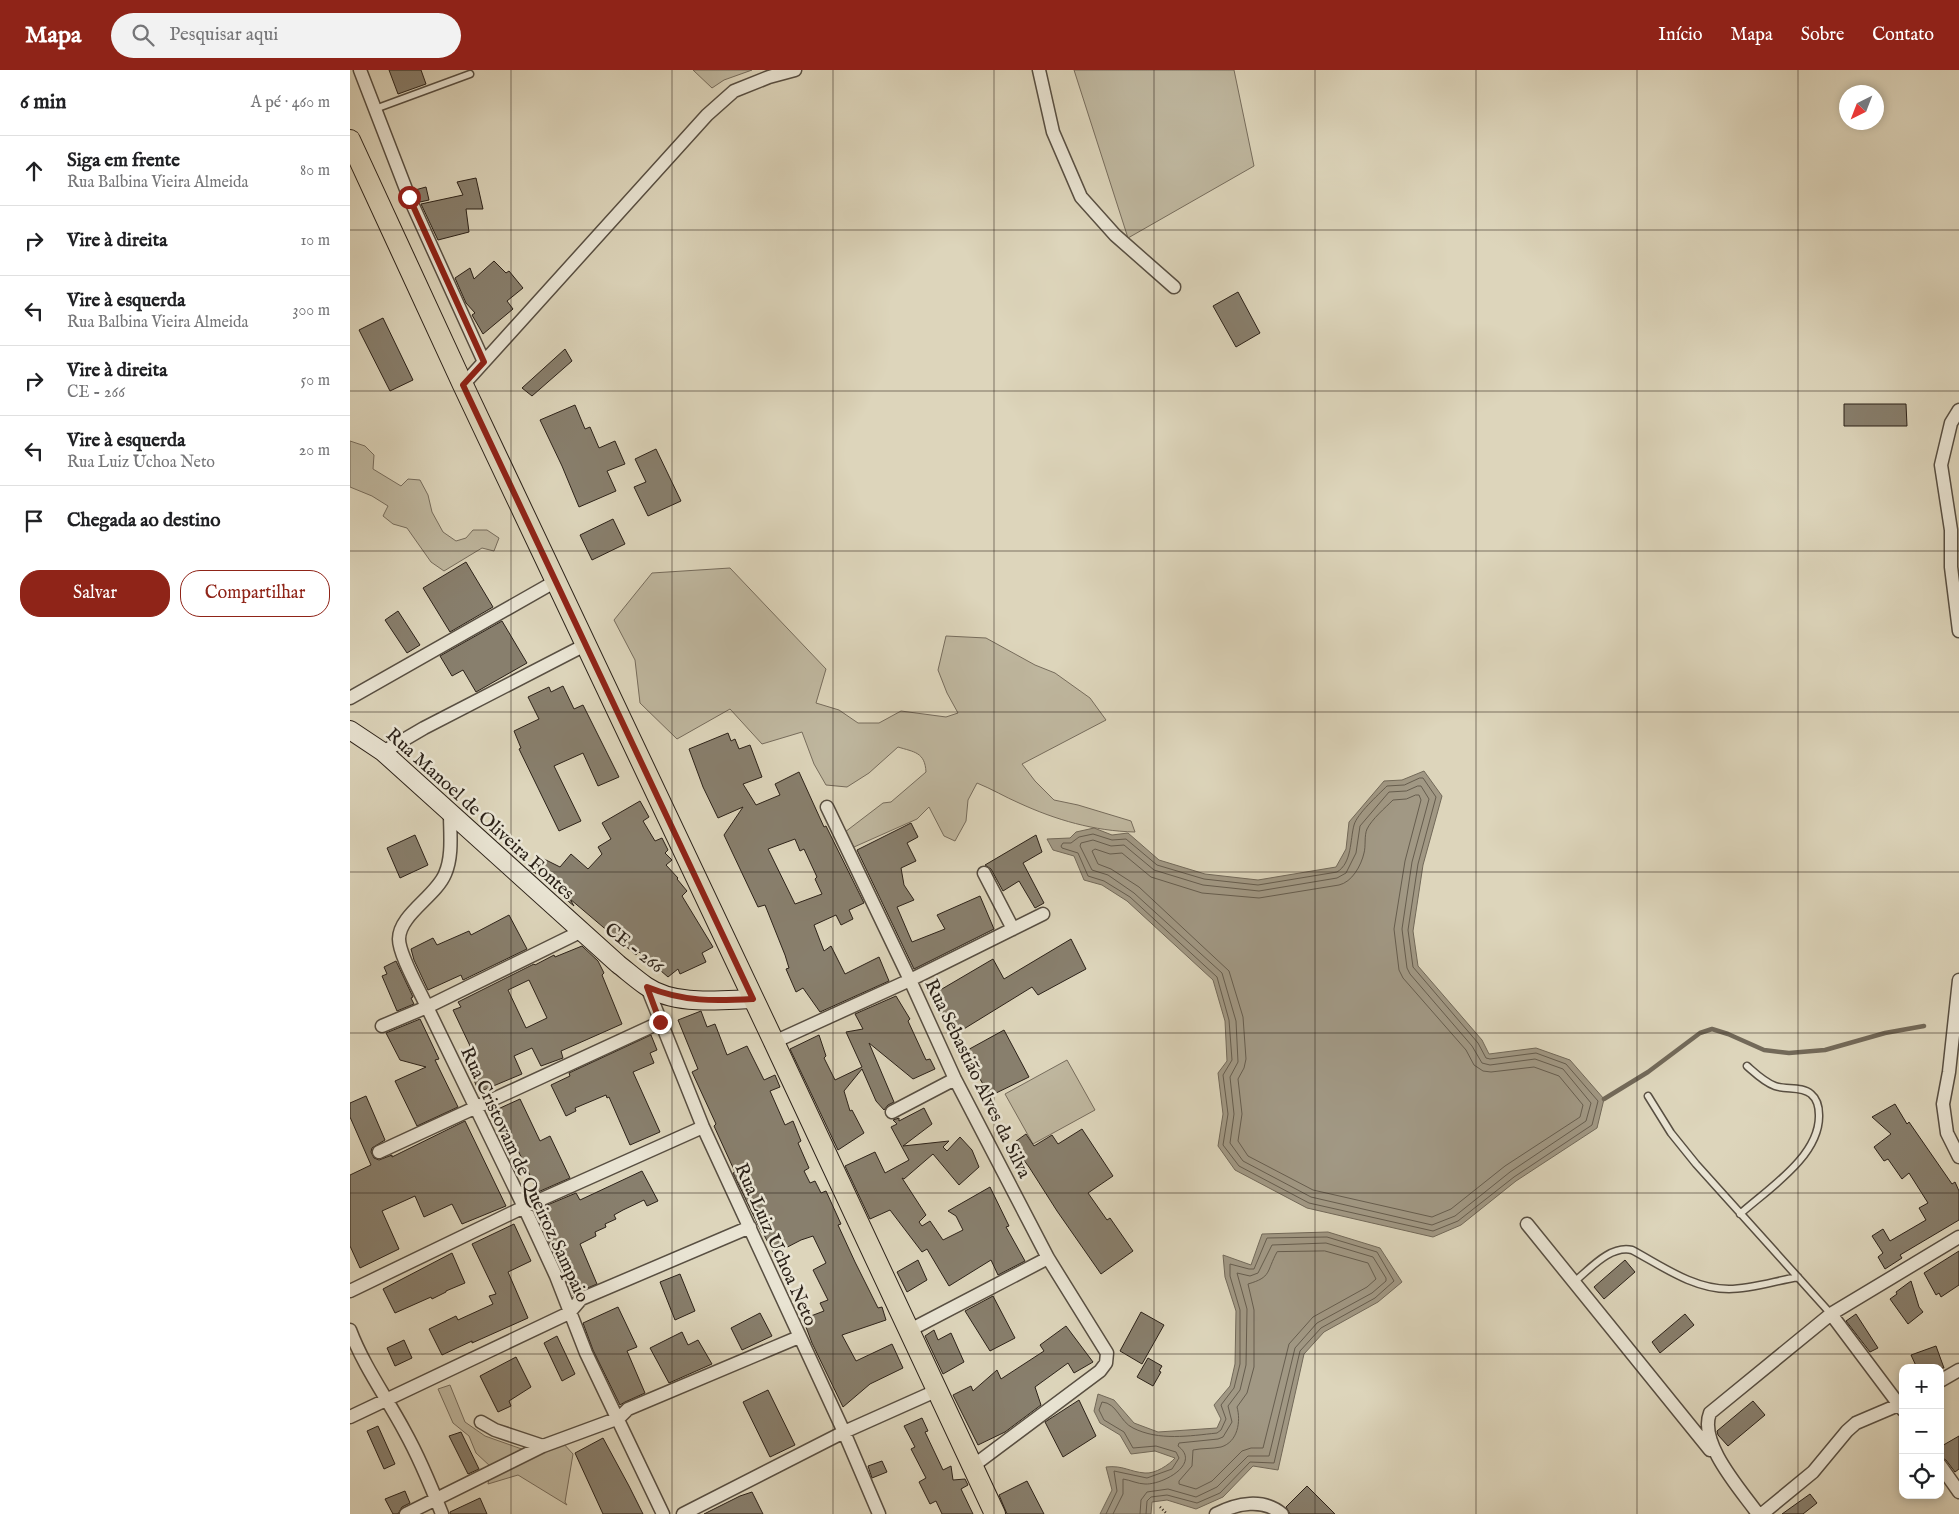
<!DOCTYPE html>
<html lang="pt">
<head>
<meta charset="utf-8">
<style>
	body { margin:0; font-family:"IM FELL English",serif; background:#f2f2f2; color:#202124 }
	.controls { position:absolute; right:15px; bottom:15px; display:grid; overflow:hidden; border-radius:10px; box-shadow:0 2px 8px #0003 }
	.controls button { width:45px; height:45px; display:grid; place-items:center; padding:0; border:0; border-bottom:1px solid #e0e0e0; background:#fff; color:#202124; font:25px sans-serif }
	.compass { position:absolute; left:1489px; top:15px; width:45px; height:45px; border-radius:50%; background:#fff; box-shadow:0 2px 8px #0003; rotate:222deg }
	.stop { position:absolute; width:15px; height:15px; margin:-11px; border:4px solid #8f2418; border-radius:50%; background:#fff }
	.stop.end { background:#8f2418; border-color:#fff; box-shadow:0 1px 5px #0008 }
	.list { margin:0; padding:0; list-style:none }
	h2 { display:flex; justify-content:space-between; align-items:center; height:65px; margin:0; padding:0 20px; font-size:21px }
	h2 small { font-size:16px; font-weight:400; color:#757577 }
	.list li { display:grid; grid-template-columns:32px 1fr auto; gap:15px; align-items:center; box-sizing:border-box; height:70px; padding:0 20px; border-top:1px solid #e0e0e0 }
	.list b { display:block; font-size:19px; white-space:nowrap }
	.list p { margin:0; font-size:16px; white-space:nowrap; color:#757577 }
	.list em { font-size:16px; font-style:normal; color:#757577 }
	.actions { display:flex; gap:10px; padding:15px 20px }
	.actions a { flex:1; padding:11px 0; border:1px solid #8f2418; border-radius:20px; text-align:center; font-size:18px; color:#8f2418 }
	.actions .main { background:#8f2418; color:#fff }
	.icon { flex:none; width:28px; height:28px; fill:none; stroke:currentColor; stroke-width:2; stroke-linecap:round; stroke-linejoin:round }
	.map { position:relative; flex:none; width:1609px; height:1444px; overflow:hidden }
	header { display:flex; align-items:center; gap:30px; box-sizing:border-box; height:70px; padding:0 25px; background:#8f2418; color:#fff }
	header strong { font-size:24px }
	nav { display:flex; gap:28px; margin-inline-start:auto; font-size:18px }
	.search { width:350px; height:45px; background:#f2f2f2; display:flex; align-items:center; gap:12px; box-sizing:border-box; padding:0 18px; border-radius:28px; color:#757577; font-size:19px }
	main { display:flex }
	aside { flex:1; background:#fff }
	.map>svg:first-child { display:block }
	.green { fill:#bfb79f; stroke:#766c5c }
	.water { fill:#a19884; stroke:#726959 }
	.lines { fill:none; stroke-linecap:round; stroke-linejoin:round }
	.shore { stroke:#665d4e; stroke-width:1 }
	.stream { stroke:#726959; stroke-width:4.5 }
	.building { fill:#887f6d; stroke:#2c2219; fill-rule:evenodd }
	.lane-casing { stroke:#584f42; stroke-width:9 }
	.street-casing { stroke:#584f42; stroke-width:15 }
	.secondary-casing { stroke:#2c2219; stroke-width:20 }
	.primary-casing { stroke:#2c2219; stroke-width:22 }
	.path { stroke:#2c2219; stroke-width:2.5; stroke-dasharray:1 2.5; stroke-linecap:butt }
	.lane { stroke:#e9e4d3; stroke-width:6 }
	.street { stroke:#e9e4d3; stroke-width:12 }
	.secondary { stroke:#e9e4d3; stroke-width:18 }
	.primary { stroke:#ddd5bb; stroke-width:20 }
	.route { stroke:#8f2418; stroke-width:6 }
	.grid { fill:none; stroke:#2c2219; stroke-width:1; stroke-opacity:0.55 }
	.labels { text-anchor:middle; stroke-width:5; stroke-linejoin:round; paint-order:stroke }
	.street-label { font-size:19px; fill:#2c2219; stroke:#e9e4d3 }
</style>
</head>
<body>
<header>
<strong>Mapa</strong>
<div class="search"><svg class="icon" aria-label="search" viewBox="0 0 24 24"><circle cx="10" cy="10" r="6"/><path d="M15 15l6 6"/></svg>Pesquisar aqui</div>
<nav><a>Início</a><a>Mapa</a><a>Sobre</a><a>Contato</a></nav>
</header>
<main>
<aside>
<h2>6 min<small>A pé · 460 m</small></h2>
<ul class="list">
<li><svg class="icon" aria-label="ahead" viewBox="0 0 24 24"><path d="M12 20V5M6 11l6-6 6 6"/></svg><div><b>Siga em frente</b><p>Rua Balbina Vieira Almeida</p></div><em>80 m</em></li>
<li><svg class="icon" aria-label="right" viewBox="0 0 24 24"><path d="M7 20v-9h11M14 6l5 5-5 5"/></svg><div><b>Vire à direita</b></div><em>10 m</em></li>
<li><svg class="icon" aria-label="left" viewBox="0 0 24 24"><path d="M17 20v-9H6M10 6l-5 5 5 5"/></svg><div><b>Vire à esquerda</b><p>Rua Balbina Vieira Almeida</p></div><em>300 m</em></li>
<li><svg class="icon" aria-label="right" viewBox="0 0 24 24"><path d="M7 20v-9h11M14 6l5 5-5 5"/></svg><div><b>Vire à direita</b><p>CE - 266</p></div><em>50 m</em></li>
<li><svg class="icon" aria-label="left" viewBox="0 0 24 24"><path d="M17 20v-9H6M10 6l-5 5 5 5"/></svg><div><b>Vire à esquerda</b><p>Rua Luiz Uchoa Neto</p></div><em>20 m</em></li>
<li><svg class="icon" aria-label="arrive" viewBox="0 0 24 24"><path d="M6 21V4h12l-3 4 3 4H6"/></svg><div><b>Chegada ao destino</b></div></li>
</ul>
<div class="actions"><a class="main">Salvar</a><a>Compartilhar</a></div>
</aside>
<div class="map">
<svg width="1609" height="1444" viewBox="0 0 1609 1444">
	<rect width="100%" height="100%" fill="#ddd5bb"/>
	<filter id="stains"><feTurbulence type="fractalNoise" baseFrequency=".004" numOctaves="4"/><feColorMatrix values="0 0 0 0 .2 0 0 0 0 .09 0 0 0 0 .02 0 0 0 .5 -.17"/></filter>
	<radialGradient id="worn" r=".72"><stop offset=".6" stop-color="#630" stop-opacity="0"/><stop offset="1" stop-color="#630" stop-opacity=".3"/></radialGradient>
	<path class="green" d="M343 0H402L374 10 362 18Z
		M724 0H884L904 96 778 168Z
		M0 371 15 376 24 385 23 399 51 416 58 409 70 410 78 425 82 442 93 462 106 471 116 468 123 460H137L149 468 144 481 132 478 94 501 81 492 57 458 43 454 33 446 38 436 22 426 0 417Z
		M380 498 476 599 466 633 489 640 508 653H529L551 641 596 647 608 643 597 623 588 600 596 566 636 568 685 595 705 603 740 628 756 650 672 694 685 711 704 730 728 735 781 751 785 762C744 761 706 750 669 733 655 727 642 719 627 713L618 730 616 751 605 771 594 766 579 737 567 749 504 777 495 762 533 733 541 732 576 702C575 682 564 682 548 677L519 703 497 717 476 715 464 694 452 662 412 674 380 639 327 669 290 633 285 590 264 550 302 503Z
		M717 990 745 1040 683 1074 655 1024Z
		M100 1315 115 1352 135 1366 183 1383 212 1372 223 1384 215 1432 217 1435 168 1405 138 1414 141 1397 126 1383 119 1366 103 1353 88 1319Z"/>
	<path class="water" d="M1074 701 1092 726 1073 795 1063 861 1068 896 1132 970 1139 984 1186 978 1220 990 1254 1029 1247 1058 1166 1111 1111 1155 1083 1167 957 1138 885 1100 868 1076 873 1044 868 1003 877 991 875 951 863 910 777 831 752 815 734 810 724 786 703 780 697 769 720 768 726 762 744 758 762 765 778 763 809 790 855 804 908 810 986 797 996 779 999 752 1034 711 1052 710Z
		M978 1162 1030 1178 1052 1212 1028 1232 974 1262 954 1284 928 1400 903 1396 873 1427 846 1439 817 1430 802 1432 801 1444H750L762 1420 756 1397C773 1395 780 1402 795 1403 805 1404 819 1395 825 1388L805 1381 781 1384 770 1365 750 1353 744 1341 748 1324 764 1330 784 1353 808 1362 867 1358 871 1349 864 1335 880 1316 885 1294 886 1241 875 1207 873 1185 901 1195 912 1164Z"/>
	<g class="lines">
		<path class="shore" d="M1070 708H1073L1086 727 1068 794 1058 860 1063 897 1128 973 1136 988 1140 989 1186 983 1216 994 1248 1031 1242 1055 1164 1107 1108 1151 1083 1161 959 1133 889 1096 873 1075 878 1044 873 1005 882 990 879 950 867 907 780 827 754 811 738 806 728 783 712 778 711 776 713 773H721L729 767 743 764 762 770 776 769 807 795 854 809 908 815 987 802C1002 793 1000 770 1004 755 1007 744 1028 725 1037 716L1054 715Z
			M1068 716H1071L1079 729 1062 792 1052 859 1057 898 1060 904 1122 976 1132 993 1140 995 1185 989 1213 999 1241 1033 1236 1051 1160 1102 1105 1146 1082 1155 961 1127 893 1091 880 1073 884 1044 880 1007 888 992 886 951 872 903 784 823 758 805 742 800 730 776 731 773 743 770 761 776 774 775 804 800 853 815 909 821 987 808 996 803 1006 783 1010 756 1039 722 1056 721Z
			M1066 725H1069L1071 730 1055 791 1044 859 1049 900 1053 908 1116 980 1124 995 1133 1001 1141 1002 1184 997 1209 1006 1233 1035 1230 1047 1155 1096 1101 1139 1082 1147 963 1120 898 1086 888 1071 892 1044 888 1009 894 998 896 989 893 947 879 901 789 817 761 799 748 794 742 781 745 779 760 784 772 783 801 807 852 823 909 828 989 815C1002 812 1011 796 1014 783 1016 776 1014 766 1017 759 1022 749 1035 738 1043 730L1056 729Z
			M975 1181 1018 1193 1026 1209 1017 1217 963 1247 939 1274 913 1378H901L892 1381 862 1411 846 1419 829 1414V1411L842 1396 843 1380C852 1378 862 1379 871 1377 888 1372 891 1351 887 1337L897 1323 904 1297V1240L898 1214C922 1207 916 1202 927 1182Z
			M756 1444 767 1421 764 1401 797 1408 822 1399 829 1388 826 1382 806 1376 783 1378 774 1362 754 1350 749 1340 752 1332C767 1333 770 1352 783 1358 809 1371 839 1366 867 1363L871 1360 876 1349 871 1335 884 1318 890 1294V1240L880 1206V1194L899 1199H904L917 1168 977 1167 1027 1182 1044 1211 1025 1228 971 1258 950 1281 924 1393 900 1392 870 1423 847 1433 817 1425 801 1427 797 1431 796 1444
			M763 1444 773 1424V1409C780 1410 788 1414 795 1414 812 1415 852 1394 828 1376L829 1373 868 1369 873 1367 882 1352 878 1336 890 1320 896 1295 897 1239 887 1203 900 1206 908 1203 922 1175 976 1173 1023 1187 1036 1208V1211L1022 1223 967 1253 945 1278 919 1386H898L867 1417 846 1427 818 1419 797 1422 791 1430 790 1444"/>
		<path class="stream" d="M1254 1029 1298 1002 1350 963 1362 959 1378 964 1414 980 1439 983 1475 980 1535 963 1574 956"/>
	</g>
	<path class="building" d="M39 0H71L76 14 48 24Z
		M126 108 133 139H116L119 162 88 170 71 134 113 125 107 112Z
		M76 117 79 130 70 132 65 120Z
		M144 191 156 203 159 201 173 218 157 231 163 239 133 264 122 245 125 243 116 233 105 208 120 198 124 209Z
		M888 222 910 263 886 277 863 236Z
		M33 248 63 310 40 321 9 260Z
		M215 279 222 291 182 326 172 318Z
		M1494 334H1556L1557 356H1494Z
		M225 335 235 359 240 357 249 378 265 371 275 394 257 401 266 421 229 437 212 396 190 350Z
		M306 379 331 431 298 446 284 417 296 412 285 389Z
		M263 449 275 474 242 490 230 465Z
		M116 492 143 537 100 562 73 518Z
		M48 541 70 575 57 583 35 550Z
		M152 551 177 593 126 622 113 600 102 606 90 586Z
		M213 616 224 639 233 635 269 707 248 716 233 683 204 696 231 751 209 761 169 679 171 678 164 661 189 649 178 627 199 617 201 622Z
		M378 663 381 671 385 669 389 679 400 675 412 707 393 714 406 735 430 725 425 714 449 702 474 757 476 756 514 833 499 840 503 849 491 855 486 845 464 855 474 881 481 876 495 904 529 887 539 911 470 942 453 918 446 922 436 899 439 898 435 885 415 835 408 837 374 765 393 737 368 748 353 717 339 679ZM445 769 450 781 454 779 467 807 465 809 472 824 445 834 418 779Z
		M290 731 299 747 293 751 305 771 312 768 318 780 315 783 322 790 316 795 328 808 327 809 337 821 332 826 363 877 352 883 356 892 330 904 328 899 318 907 289 882 286 885 220 829 224 836 196 813 199 811 180 800 188 786 210 797 221 784 238 799 252 784 248 777 261 769 252 753Z
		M561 753 568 767 557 773 566 791 551 798 554 815 564 830 547 837 562 872 595 859 587 845 630 826 644 859 564 899 507 780Z
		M65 765 78 795 50 808 37 778Z
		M686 765 692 782 673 793 694 833 685 838 669 811 653 821 641 799 635 795Z
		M159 845 177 879 113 910 111 905 78 920 64 890 61 879 83 868 87 875 119 861 121 865Z
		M721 869 736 899 688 925 682 917 604 965 580 926 643 889 654 909Z
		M232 876 248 891 254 903 252 905 272 954 211 981 213 988 191 996 182 978 164 986 172 1004 129 1022 112 982 121 978 103 940 111 937 108 932 184 894 185 895 204 885 205 887ZM179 910 197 948 176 958 158 920Z
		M46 891 63 927 61 928 64 934 47 941 32 906 37 904 34 897Z
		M546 926 560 949 558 951 576 990 580 989 585 999 563 1009 519 973 544 1032 538 1035 534 1040 526 1031 512 999 494 1021 500 1041 502 1040 514 1063 488 1080 440 979 469 965 476 986 474 988 485 1010 512 997 496 962 513 959 505 944Z
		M351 941 357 957 365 954 377 985 397 976 414 1010 425 1005 430 1017 420 1021 435 1055 443 1051 451 1071 448 1073 459 1098 454 1101 460 1113 465 1111 471 1123 476 1121 491 1154 488 1155 505 1192 528 1238 532 1237 536 1250 492 1265 506 1291 542 1274 553 1298 520 1314 493 1337 462 1273 453 1249 474 1241 470 1233 478 1230 463 1200 476 1193 463 1166 451 1170 424 1184 413 1163H412L383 1103 385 1102 364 1056 366 1054 342 1002 348 999 328 950Z
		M70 949 89 989 85 990 108 1037 67 1056 45 1011 76 997 50 990 36 963Z
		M654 960 679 1007 640 1026 614 982Z
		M301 965 307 980 300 983 304 993 283 1002 310 1062 280 1075 259 1027 257 1028 256 1025 225 1038 226 1041 216 1046 201 1015 220 1006 219 1003Z
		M16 1026 35 1070 22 1078 21 1082 24 1088 29 1090 42 1085V1087L115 1051 156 1136 112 1154 102 1134 74 1147 65 1126 32 1141 49 1179 10 1198 0 1176V1105L21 1095 0 1047V1033Z
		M170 1029 190 1071 200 1066 220 1108 188 1122 148 1039Z
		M1545 1034 1557 1054 1559 1052 1602 1114 1605 1112 1609 1121V1150L1550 1185 1552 1188 1535 1199 1528 1187 1533 1183 1522 1166 1533 1159 1540 1171 1576 1150 1569 1138 1578 1133 1559 1103 1552 1109 1538 1089 1534 1091 1524 1077 1541 1064 1522 1047Z
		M574 1038 582 1054 553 1076 599 1071 593 1077 597 1081 610 1067 622 1080 629 1097 609 1115 583 1084 554 1109 552 1108 576 1145 569 1152 572 1156 580 1151 593 1170 613 1160 606 1146 598 1141 640 1117 659 1156 656 1157 675 1191 648 1205 641 1190 599 1216 577 1179 572 1182 540 1140 520 1149 495 1096 525 1082 535 1103 559 1090 541 1057 547 1054 543 1050 549 1048V1051Z
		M732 1059 763 1106 738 1123 757 1150 760 1148 783 1181 751 1204 707 1141 679 1097 662 1074 676 1064 684 1076 702 1065 708 1074Z
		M292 1101 308 1131 297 1136 294 1130 273 1140 264 1145 266 1149 255 1154 256 1157 245 1162 246 1166 230 1174 247 1214 228 1222 223 1226 186 1143 196 1138 195 1136 226 1123 230 1130Z
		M164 1154 181 1191 158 1202 178 1248 122 1273V1271L92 1285 79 1259 106 1246 108 1250 143 1234 139 1226 146 1224 122 1174Z
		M1609 1181V1215L1591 1227 1589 1223 1586 1225 1574 1203Z
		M102 1183 115 1213 96 1221V1222L82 1229 81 1227 45 1243 33 1219Z
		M568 1190 577 1210 557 1222 547 1202Z
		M1275 1190 1285 1202 1254 1229 1244 1217Z
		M330 1204 345 1241 325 1250 310 1212Z
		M1561 1211 1569 1237 1573 1242 1558 1254 1540 1229 1547 1224 1546 1222Z
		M643 1226 665 1268 640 1281 615 1241Z
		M268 1237 287 1277 277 1281 295 1323 275 1332 270 1335 243 1280 233 1253Z
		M791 1242 814 1255 792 1294 770 1281Z
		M410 1243 422 1266 392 1280 381 1258Z
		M1335 1244 1344 1255 1310 1283 1302 1272Z
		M1506 1244 1528 1278 1520 1282 1496 1251Z
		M716 1256 743 1292 724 1303 718 1293 685 1317 691 1335 655 1362 628 1375 603 1325 621 1316 623 1321 647 1300 651 1309 694 1281 690 1275Z
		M584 1260 588 1270 601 1263 614 1292 593 1304 575 1266Z
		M332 1262 338 1275 348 1270 362 1294 319 1313 300 1278Z
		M207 1266 225 1304 212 1311 194 1273Z
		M54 1270 62 1288 45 1296 37 1278Z
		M1586 1276 1594 1298H1567L1561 1285Z
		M166 1287 181 1317 159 1331 161 1336 148 1342 130 1306Z
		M798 1288 812 1296 809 1301 811 1302 803 1316 787 1307Z
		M418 1320 445 1375 420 1387 393 1332Z
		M729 1330 746 1366 713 1387 695 1352Z
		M1403 1331 1415 1345 1378 1376 1368 1365 1367 1361Z
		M572 1348 578 1361 575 1362 593 1400 601 1396 603 1410 615 1409 618 1415 611 1419 623 1444H592L586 1431 580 1434 569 1412 576 1408 561 1379 565 1377 554 1356Z
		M28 1356 45 1394 34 1399 17 1361Z
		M111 1362 129 1399 118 1404 99 1366Z
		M1609 1366V1399L1605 1402 1596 1390 1590 1387V1377Z
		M253 1368 279 1416 293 1444H253L225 1383Z
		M532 1391 537 1402 522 1408 518 1396Z
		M677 1411 694 1444H657L649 1425Z
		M957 1416 985 1444H940L936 1437Z
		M55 1421 60 1433 52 1437 48 1444H43L35 1429Z
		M402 1422 413 1444H354L390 1426Z
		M1460 1424 1467 1433 1453 1444H1432Z
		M130 1428 137 1444H100V1442Z"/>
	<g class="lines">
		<g class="lane-casing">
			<path id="lane" d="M25 39 120 4
				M1298 1026 1321 1063 1346 1094 1481 1244
				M1390 1144C1418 1119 1470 1086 1469 1045 1469 1038 1467 1029 1461 1024 1452 1016 1436 1020 1425 1016 1414 1012 1405 1003 1397 996
				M1224 1212C1240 1199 1260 1175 1282 1180 1312 1196 1343 1219 1379 1219 1401 1219 1425 1211 1448 1207"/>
		</g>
		<g class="street-casing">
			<path id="street" d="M10 0 59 127 134 292
				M689 0 703 62 731 127 765 165 824 217
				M113 315 357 45 384 21 419 7 445 0
				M1609 340 1601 353 1591 395 1601 460V497L1609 561
				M0 628 206 511
				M33 682 74 658 235 575
				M477 737 560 910 605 1009 698 1188 757 1283 756 1293 750 1301 623 1396
				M634 803 663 859
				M232 861 77 937 174 1137 206 1206 236 1283 313 1444
				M1609 910 1599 1002 1593 1034 1597 1063 1609 1087
				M297 917 353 1057 494 1362 529 1444
				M32 956 77 937C70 921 49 885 49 869 49 845 86 826 95 804 103 786 100 763 100 743
				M424 972 560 910 693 844
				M542 1042 605 1009
				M29 1082 311 952
				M1177 1154 1360 1380
				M0 1221 174 1137 353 1057
				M1481 1244 1553 1340
				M0 1260C14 1297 37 1328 55 1362 70 1389 81 1416 92 1444
				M558 1261 698 1188
				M1590 1311 1609 1300
				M0 1347 219 1243 231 1229 400 1157
				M131 1352 145 1360 193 1376 269 1348 278 1339 449 1267
				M1590 1395 1609 1422
				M56 1444 193 1376
				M333 1444 494 1362 588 1320
				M866 1444C887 1433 913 1428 932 1444
				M1408 1444C1391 1420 1348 1373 1360 1343L1481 1244 1609 1167
				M1412 1444 1463 1402 1497 1361 1506 1353 1553 1333"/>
		</g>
		<g class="secondary-casing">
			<path id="secondary" d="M0 660 33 682 268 894C277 901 286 909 296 916 325 936 369 930 403 929"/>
		</g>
		<g class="primary-casing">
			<path id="primary" d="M0 70 113 315 424 972 645 1444"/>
		</g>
		<path class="path" d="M810 1437 817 1444"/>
		<use href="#lane" class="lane"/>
		<use href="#street" class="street"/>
		<use href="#secondary" class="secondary"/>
		<use href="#primary" class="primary"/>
	</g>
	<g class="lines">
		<path class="route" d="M59 127 134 292 113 315 403 929C364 931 334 932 297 917L310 952"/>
	</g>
	<path class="grid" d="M161 0V1444M322 0V1444M483 0V1444M644 0V1444M804 0V1444M965 0V1444M1126 0V1444M1287 0V1444M1448 0V1444M0 160H1609M0 321H1609M0 481H1609M0 642H1609M0 802H1609M0 963H1609M0 1123H1609M0 1284H1609"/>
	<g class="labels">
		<g class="street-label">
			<text transform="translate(131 743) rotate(42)" y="7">Rua Manoel de Oliveira Fontes</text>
			<text transform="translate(285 877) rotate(38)" y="7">CE - 266</text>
			<text transform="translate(629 1008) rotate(64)" y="7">Rua Sebastião Alves da Silva</text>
			<text transform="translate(176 1104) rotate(65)" y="7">Rua Cristovam de Queiroz Sampaio</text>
			<text transform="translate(427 1174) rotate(66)" y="7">Rua Luiz Uchoa Neto</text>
		</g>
	</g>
	<rect width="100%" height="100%" filter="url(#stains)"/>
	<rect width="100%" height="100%" fill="url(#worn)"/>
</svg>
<div class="controls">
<button>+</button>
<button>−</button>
<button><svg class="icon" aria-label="locate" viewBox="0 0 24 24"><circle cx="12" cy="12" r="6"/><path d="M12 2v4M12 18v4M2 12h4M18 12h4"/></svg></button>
</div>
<svg class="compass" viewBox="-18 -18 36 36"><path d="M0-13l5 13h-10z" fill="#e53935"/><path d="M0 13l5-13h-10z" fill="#757577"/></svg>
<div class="stop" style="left:59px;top:127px"></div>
<div class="stop end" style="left:310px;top:952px"></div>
</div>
</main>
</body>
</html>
